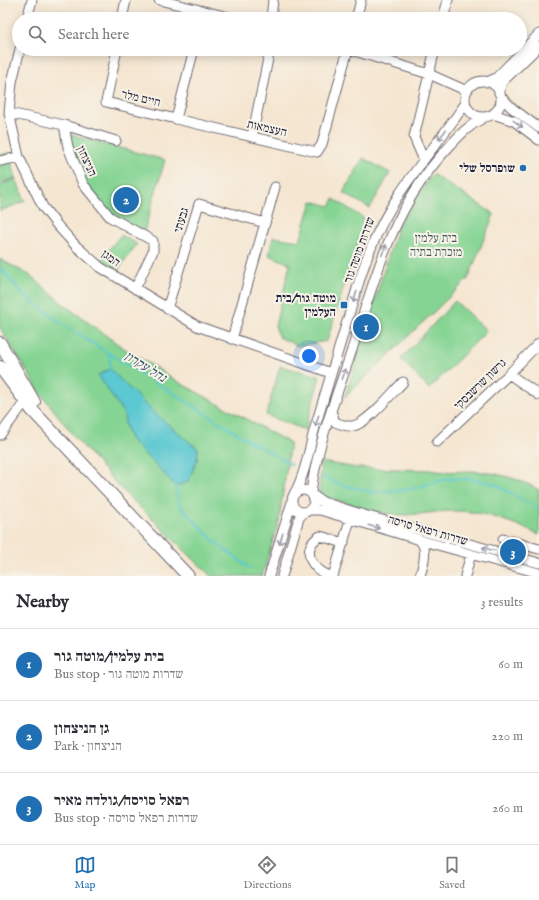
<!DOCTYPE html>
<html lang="en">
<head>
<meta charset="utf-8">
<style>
	body { margin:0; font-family:"IM FELL English","Frank Ruhl Libre",serif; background:#f7f7f7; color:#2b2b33 }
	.you { position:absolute; left:309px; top:356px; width:14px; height:14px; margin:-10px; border:3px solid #fff; border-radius:50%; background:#1a73e8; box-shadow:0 0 0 6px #1a73e833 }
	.badge { display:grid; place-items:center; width:26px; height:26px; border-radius:50%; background:#1f6fb2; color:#fff; font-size:13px; font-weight:700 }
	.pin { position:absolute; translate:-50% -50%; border:2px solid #fff; box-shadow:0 1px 4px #0006 }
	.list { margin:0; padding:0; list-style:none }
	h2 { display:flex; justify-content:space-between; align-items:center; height:52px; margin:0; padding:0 16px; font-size:17px }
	h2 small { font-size:13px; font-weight:400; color:#7c7c81 }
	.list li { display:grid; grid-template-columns:26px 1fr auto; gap:12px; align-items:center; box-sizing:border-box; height:72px; padding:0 16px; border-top:1px solid #e1e1e2 }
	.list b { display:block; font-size:15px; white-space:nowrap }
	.list p { margin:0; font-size:13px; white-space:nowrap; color:#7c7c81 }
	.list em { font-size:13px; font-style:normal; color:#7c7c81 }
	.icon { flex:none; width:22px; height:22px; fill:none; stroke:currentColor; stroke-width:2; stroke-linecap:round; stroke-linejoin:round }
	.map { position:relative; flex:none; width:539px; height:576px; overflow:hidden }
	.search { position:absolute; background:#fff; box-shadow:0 2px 10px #0003; left:12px; right:12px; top:12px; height:44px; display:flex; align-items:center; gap:10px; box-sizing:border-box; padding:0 14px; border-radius:22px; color:#7c7c81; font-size:15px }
	.sheet { height:268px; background:#fff }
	nav { display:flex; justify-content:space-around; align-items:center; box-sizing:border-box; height:56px; border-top:1px solid #e1e1e2; background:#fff; font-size:11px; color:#7c7c81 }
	nav a { display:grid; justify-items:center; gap:2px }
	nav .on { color:#1f6fb2 }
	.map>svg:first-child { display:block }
	.green { fill:#85d493; stroke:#547b67 }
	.water { fill:#5bc8d1; stroke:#3e7586 }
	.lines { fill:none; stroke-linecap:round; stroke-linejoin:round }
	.stream { stroke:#5bc8d1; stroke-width:2 }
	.minor-casing { stroke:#6c6770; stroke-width:11 }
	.major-casing { stroke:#6c6770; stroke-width:14 }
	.minor { stroke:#fff; stroke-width:9 }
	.major { stroke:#fff; stroke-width:12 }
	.oneway { stroke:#9c9ca7 }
	.poi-dot { fill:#1f6fb2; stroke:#f7f3e8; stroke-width:1.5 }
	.labels { text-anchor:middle; stroke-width:4; stroke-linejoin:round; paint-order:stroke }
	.street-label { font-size:12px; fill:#22223b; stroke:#f7f3e8 }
	.poi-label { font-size:12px; font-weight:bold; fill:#22223b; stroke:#f7f3e8; text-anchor:end }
	.park-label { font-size:12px; fill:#405755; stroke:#f7f3e8 }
	.water-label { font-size:13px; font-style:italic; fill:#335468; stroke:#f7f3e8 }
</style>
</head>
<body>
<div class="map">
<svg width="539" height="576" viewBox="0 0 539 576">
	<rect width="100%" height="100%" fill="#f7f3e8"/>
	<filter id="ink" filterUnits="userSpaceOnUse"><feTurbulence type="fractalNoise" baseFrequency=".025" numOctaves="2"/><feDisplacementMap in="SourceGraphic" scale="8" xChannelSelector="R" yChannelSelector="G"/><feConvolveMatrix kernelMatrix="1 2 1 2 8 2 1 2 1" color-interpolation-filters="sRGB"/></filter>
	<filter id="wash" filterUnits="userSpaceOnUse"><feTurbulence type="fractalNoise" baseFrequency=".012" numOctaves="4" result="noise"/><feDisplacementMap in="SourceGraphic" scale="16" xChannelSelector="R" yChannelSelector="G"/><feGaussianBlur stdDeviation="0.9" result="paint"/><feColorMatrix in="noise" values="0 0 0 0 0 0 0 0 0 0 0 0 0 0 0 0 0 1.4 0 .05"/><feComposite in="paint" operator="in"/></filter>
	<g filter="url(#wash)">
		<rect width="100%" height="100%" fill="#f5e6d1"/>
		<path class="green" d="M68 134 165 160 144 232 113 217 84 182Z
			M9 153 16 178 0 183V155Z
			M363 158 390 173 370 208 343 193Z
			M432 174 494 214 468 279 345 397 398 225Z
			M16 179 25 201 0 211V185Z
			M334 199 365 219 327 341 298 346 279 337 275 326 290 264 269 255 273 237 300 241 312 201 330 206Z
			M121 235 137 244 118 270 100 260Z
			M0 259 31 276 62 303 119 345 182 384 290 443 279 521 262 576H211L120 488 74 436 41 394 0 328Z
			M455 301 487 331 429 389 401 359Z
			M280 366 320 376 305 430 266 415Z
			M321 462 358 468 430 470C444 473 457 471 470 471 493 472 520 478 539 490V535C513 522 483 511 454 511 433 511 411 517 390 514 366 510 342 501 319 495Z"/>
		<path class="water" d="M110 369 154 413 198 449 197 460 188 482 176 486 130 439 125 424 124 414 98 375Z"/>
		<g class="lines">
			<path class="stream" d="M0 268 25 296 62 324 246 439 292 465
				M109 353 111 372
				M323 477 342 485 372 492 408 490 447 479H469L494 484 539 509
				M175 485 180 506 216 543 251 569"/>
		</g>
	</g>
	<g filter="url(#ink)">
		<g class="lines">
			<g class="minor-casing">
				<path id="minor" d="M159 0 237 19
					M27 19 32 0
					M122 19 126 0
					M271 19 273 0
					M356 19 361 0
					M443 19 448 0
					M20 49 12 82 9 113 19 157 43 207 57 225 76 246 100 267 197 326 331 373
					M117 49 106 102 176 119
					M194 49 176 119 317 152 322 144 348 49
					M348 49 429 74 467 91
					M465 99a18 18 0 1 1 36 0a18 18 0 1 1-36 0Z
					M487 82 496 78 539 34
					M499 93 502 82 539 46
					M501 97 512 108 539 128
					M9 113 64 125 68 147 83 184 110 217 153 241V251L135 289
					M493 114 514 121 539 140
					M64 125 116 141
					M252 137 270 49
					M423 158 414 137 435 49
					M0 161 19 157
					M265 223 275 187
					M167 309 199 204 265 223 232 339
					M509 374 539 395
					M331 411 335 422C340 424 348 427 353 426 368 423 392 393 403 382
					M0 435 25 402
					M437 442 509 374 539 343
					M292 501a11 11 0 1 1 22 0a11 11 0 1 1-22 0Z
					M311 492C317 447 334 402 349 359 374 282 390 211 446 150 460 135 466 127 485 117
					M294 494C306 473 309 447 316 424 328 385 340 345 352 305 358 286 363 266 371 248 394 190 432 153 465 104
					M314 496 323 502 364 515 539 563
					M310 510H320L427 542 539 573
					M503 539 539 549
					M419 540C429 548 423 565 420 576
					M269 576 292 502
					M282 576 299 518 304 512
					M330 576C311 570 300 548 320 536L344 543
					M333 576 350 520
					M465 576 471 554"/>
			</g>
			<g class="major-casing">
				<path id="major" d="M0 343 34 402
					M0 367 32 410 188 576"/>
			</g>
			<use href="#minor" class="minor"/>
			<use href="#major" class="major"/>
		</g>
		<defs><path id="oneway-shaft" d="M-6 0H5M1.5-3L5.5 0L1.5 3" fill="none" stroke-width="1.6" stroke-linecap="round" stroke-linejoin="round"/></defs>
		<g class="oneway">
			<use href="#oneway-shaft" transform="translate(518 124) rotate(36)"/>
			<use href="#oneway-shaft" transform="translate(442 135) rotate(129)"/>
			<use href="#oneway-shaft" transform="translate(384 250) rotate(-68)"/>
			<use href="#oneway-shaft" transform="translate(355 297) rotate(108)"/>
			<use href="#oneway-shaft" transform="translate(344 374) rotate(-72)"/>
			<use href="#oneway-shaft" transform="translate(317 421) rotate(106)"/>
			<use href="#oneway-shaft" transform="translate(374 527) rotate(16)"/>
			<use href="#oneway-shaft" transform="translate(281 539) rotate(107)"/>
			<use href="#oneway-shaft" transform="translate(488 549) rotate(-165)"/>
		</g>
	</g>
	<g class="poi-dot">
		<circle cx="523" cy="168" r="4"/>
		<rect x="340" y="301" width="8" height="8" rx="2"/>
	</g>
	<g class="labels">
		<g class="street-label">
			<text transform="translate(141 98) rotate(13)" y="4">חיים מלר</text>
			<text transform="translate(267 128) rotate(13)" y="4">העצמאות</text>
			<text transform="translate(87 161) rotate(66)" y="4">הניצחון</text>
			<text transform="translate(181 220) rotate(-73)" y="4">גבעתי</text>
			<text transform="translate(359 250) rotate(-70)" y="4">שדרות מוטה גור</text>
			<text transform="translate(111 258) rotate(36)" y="4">המגן</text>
			<text transform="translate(480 384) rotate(-44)" y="4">גרשון שרשבסקי</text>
			<text transform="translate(428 530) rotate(16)" y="4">שדרות רפאל סויסה</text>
		</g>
		<g class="poi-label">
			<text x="515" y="172">שופרסל שלי</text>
			<text x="336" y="302">מוטה גור/בית<tspan x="336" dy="14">העלמין</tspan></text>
		</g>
		<g class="park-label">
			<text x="436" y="242">בית עלמין<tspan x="436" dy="14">מזכרת בתיה</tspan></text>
		</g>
		<g class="water-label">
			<text transform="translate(146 366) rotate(32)" y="5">נחל עקרון</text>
		</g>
	</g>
</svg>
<div class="you"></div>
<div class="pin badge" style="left:366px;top:327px">1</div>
<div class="pin badge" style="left:126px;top:200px">2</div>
<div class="pin badge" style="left:513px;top:552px">3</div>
<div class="search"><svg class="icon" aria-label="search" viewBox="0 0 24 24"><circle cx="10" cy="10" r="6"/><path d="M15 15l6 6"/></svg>Search here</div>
</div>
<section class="sheet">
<h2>Nearby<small>3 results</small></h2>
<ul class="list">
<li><span class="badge">1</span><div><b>בית עלמין/מוטה גור</b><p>Bus stop · שדרות מוטה גור</p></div><em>60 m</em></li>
<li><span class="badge">2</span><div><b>גן הניצחון</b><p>Park · הניצחון</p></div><em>220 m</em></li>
<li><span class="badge">3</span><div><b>רפאל סויסה/גולדה מאיר</b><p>Bus stop · שדרות רפאל סויסה</p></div><em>260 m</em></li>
</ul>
</section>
<nav>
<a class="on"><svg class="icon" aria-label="map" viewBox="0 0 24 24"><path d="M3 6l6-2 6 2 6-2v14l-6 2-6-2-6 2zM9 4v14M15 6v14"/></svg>Map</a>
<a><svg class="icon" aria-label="directions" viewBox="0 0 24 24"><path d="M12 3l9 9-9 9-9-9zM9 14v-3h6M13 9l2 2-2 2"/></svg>Directions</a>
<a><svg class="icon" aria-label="saved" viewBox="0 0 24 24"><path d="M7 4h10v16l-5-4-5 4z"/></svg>Saved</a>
</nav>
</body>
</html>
